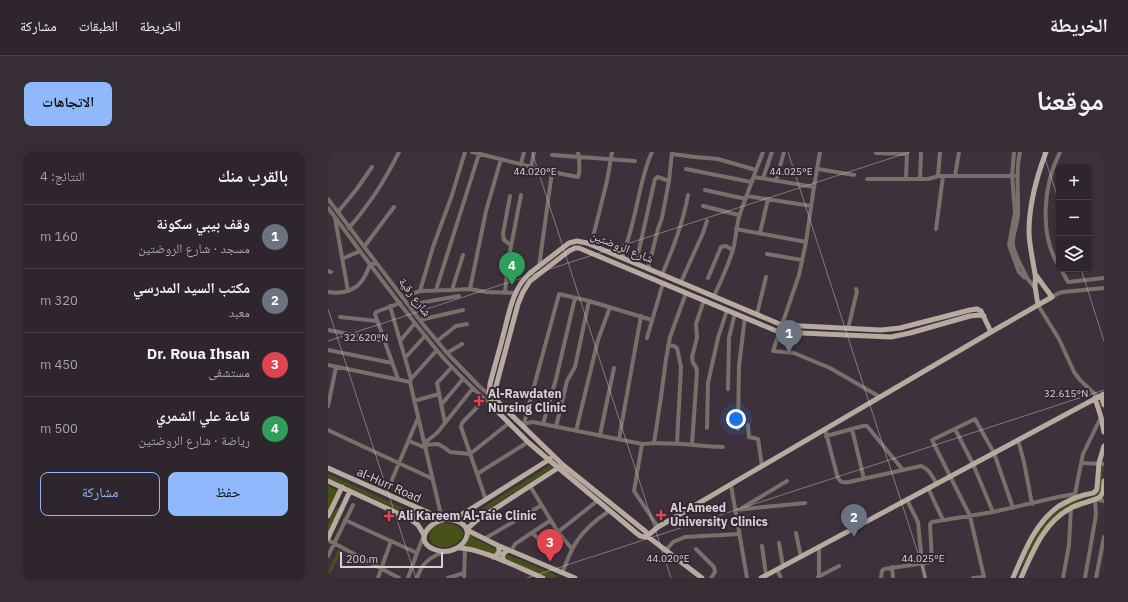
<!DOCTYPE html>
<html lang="ar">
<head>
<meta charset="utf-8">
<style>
	body { margin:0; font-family:"IBM Plex Sans","Noto Naskh Arabic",sans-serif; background:#362d35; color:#f1f3f6; direction:rtl }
	.controls { position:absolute; right:12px; top:12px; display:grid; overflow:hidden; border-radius:8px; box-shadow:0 1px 3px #0004 }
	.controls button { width:36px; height:36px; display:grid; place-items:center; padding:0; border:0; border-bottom:1px solid #494249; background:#2e252d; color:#f1f3f6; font:20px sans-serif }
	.scale { position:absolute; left:12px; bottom:10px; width:103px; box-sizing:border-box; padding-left:4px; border:2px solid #d8d0d7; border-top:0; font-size:11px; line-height:14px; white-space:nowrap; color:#d8d0d7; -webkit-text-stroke:3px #332732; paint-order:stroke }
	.you { position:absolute; left:408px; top:267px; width:14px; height:14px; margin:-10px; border:3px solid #fff; border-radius:50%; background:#1a73e8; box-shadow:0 0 0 6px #1a73e833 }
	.badge { display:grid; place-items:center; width:26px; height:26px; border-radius:50%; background:#90b8fd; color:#fff; font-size:13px; font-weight:700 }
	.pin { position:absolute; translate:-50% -33px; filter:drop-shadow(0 1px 2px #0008) }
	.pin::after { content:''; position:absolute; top:21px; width:14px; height:12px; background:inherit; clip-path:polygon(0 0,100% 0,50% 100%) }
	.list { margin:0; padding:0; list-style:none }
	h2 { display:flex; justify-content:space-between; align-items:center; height:52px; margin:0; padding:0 16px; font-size:17px }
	h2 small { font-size:13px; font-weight:400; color:#a7a5aa }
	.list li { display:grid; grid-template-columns:26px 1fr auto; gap:12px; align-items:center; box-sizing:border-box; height:64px; padding:0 16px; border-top:1px solid #494249 }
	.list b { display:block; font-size:15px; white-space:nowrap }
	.list p { margin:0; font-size:13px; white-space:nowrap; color:#a7a5aa }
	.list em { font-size:13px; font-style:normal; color:#a7a5aa }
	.actions { display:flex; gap:8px; padding:12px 16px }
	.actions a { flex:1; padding:9px 0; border:1px solid #90b8fd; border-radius:8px; text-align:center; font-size:14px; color:#90b8fd }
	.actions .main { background:#90b8fd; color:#111 }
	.icon { flex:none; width:22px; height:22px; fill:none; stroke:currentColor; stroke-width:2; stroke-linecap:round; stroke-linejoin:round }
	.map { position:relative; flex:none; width:776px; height:426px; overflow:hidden; direction:ltr; border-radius:8px }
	header { display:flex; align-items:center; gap:24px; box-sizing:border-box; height:56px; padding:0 20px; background:#2e252d; border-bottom:1px solid #494249 }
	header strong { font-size:19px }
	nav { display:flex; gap:22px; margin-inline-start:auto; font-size:14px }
	.intro { display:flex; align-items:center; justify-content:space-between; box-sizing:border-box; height:96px; padding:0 24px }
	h1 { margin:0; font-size:28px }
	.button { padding:10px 18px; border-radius:8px; background:#90b8fd; color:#111; font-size:14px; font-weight:700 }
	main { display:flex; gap:24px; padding:0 24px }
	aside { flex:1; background:#2e252d; border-radius:8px; box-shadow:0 1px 3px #0004 }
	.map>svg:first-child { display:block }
	.green { fill:#455117 }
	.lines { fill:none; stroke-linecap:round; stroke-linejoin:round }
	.minor { stroke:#77706b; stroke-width:4 }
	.major { stroke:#b7aa9e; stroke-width:5 }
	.ticks { fill:none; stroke:#d8d0d7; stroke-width:1; stroke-opacity:0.45 }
	.health-dot { fill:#e0444e; stroke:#332732; stroke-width:1.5 }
	.labels { text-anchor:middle; stroke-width:4; stroke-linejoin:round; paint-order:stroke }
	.street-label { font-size:12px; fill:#d8d0d7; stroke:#332732 }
	.poi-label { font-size:12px; font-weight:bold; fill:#d8d0d7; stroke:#332732; text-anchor:start }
	.ticks-label { font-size:10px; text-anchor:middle; fill:#d8d0d7; stroke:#332732; stroke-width:4; stroke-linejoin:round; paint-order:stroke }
</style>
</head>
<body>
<header>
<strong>الخريطة</strong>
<nav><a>الخريطة</a><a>الطبقات</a><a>مشاركة</a></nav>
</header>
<div class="intro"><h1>موقعنا</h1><a class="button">الاتجاهات</a></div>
<main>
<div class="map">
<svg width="776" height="426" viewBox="0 0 776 426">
	<rect width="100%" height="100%" fill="#3e313c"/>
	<path class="green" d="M222 313 224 314 223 317 141 369 138 370 137 369V367Z
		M774 313H776L773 335 771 342 768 344 755 347 754 345 768 342 770 340Z
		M0 322 84 360 86 361 85 363H82L0 326Z
		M0 334 11 339 0 362Z
		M753 346 754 348C719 363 712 381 696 412H694C708 381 720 358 753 346Z
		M8 356 11 357 0 381V372Z
		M115 371C124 370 142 377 132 388 111 409 85 380 115 371Z
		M142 382 152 389 169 398 167 403 153 397 136 394 139 390Z
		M10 398H12L13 400 2 422 0 420Z
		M178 402 228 423 229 426H221L178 408 177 406V403Z"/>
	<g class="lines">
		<path class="minor" d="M144 0 224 20 250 25C253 18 251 8 250 0
			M492 0 486 35 478 90 471 123 445 199 466 201 502 216 552 245
			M686 0 684 24 687 60 681 93 691 120 696 125 699 126C695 117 685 100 685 92 684 83 690 72 690 62 691 41 687 20 692 0
			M548 1 578 2
			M344 2 367 5 390 7 428 18C423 33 416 49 411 65 408 76 408 87 405 98 400 114 393 129 386 144
			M224 3 307 9
			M193 12 196 0
			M203 15 206 0
			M358 17 423 30
			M490 17 526 23
			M428 18 435 0
			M610 24 612 0
			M627 24 631 0
			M426 25 486 35
			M435 26 444 0
			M539 27H600L611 24H686
			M578 27 579 0
			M592 27 593 0
			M448 29 456 0
			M377 38 418 47
			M182 44 175 82 176 88 183 93
			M419 44 483 54
			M0 47 94 171 119 201 152 235 158 240 164 242 167 245
			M375 54 411 63
			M0 56C37 105 73 156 113 203 129 222 147 238 165 255
			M10 60 28 38 44 15
			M7 66 20 139
			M21 76C43 50 56 30 71 0
			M408 77 478 90
			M608 77 615 24
			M432 81 440 47
			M263 93 279 29 284 0
			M36 95 66 55
			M439 102 474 108
			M294 106C298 94 302 82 305 69 311 46 314 22 324 0
			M14 107 32 99
			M308 111 327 27 330 25 341 29
			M731 114C711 83 715 33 732 0
			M211 115 224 20
			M320 117 330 77 334 66 341 29 344 0
			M733 117 740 130 776 126
			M0 119 3 120
			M334 123C345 96 355 71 360 43
			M380 126 393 95 398 94 405 98
			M699 126 707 136
			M353 130 375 81 379 69
			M142 137 158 59 173 7
			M108 138 151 2
			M124 138 135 103
			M92 139 105 95 124 43 137 0
			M0 140C11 142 25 140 33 130 37 125 40 118 42 112H46L47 109
			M177 141 180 110 193 43
			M74 145 92 139 124 138 142 137 158 140 187 141
			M724 145 731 141 735 140 776 136
			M80 153 131 144
			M710 153 731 187 746 220 752 228 770 245
			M62 154 83 227 82 230 114 367
			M429 162 438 125
			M12 165 49 169
			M92 168 135 158
			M520 177 529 139 528 137
			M0 178 56 189
			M319 186 335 131
			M72 189 87 171
			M109 189 128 174 139 172
			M340 193 346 194 349 196 353 215 349 291
			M0 198 64 211
			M119 201 134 192
			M77 206 97 184
			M0 213 82 230
			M70 227 47 162 48 160 72 151
			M83 227 109 198
			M400 237 401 186 407 161
			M157 247 134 271 133 275 158 348
			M86 249 111 242
			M113 253 135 227
			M0 254 8 215
			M117 271 109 231 124 215
			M215 272 228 227 247 146
			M420 273 421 285 430 287 434 314
			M195 274 199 271 205 270 314 292C341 289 369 294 395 295
			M195 275 231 142 261 149 324 168
			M228 275 239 229 247 215 261 149
			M379 276 380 231 390 186 399 158
			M410 277 411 214 417 165
			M497 277 509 323C511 330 514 331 521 330L593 314C601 316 604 325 609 332
			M524 277 536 327
			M627 277 645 312 665 360
			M0 278 105 327
			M248 279 270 188 282 155
			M272 283 286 216
			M498 284 535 274H539L575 318
			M291 287 313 164
			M690 288 696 310 704 352
			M81 289 98 296
			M96 289H99L109 281 145 236
			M326 291 333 245 338 207 342 185 358 141
			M314 292 306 339 330 375
			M97 293 110 292 117 296 122 300 142 302 181 271
			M364 293 369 220 368 215 365 211 364 205 369 186 368 172 376 148
			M753 311 776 312
			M149 322 200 290
			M403 333 419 426
			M202 334 230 380 244 397
			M600 336 615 368
			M58 342 90 266
			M747 342 755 302 773 265
			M579 348 590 370 594 411 597 426
			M414 356 459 329
			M407 358 477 351
			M17 368 89 401
			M230 380 269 349
			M204 381 221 396
			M468 381 473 405
			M156 387 214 353
			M0 388 71 426
			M451 391 455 414
			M434 394 438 423
			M491 395V426
			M368 397 386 415 387 420 383 426
			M338 398 345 390 357 385 411 382
			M183 399 187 392 223 368
			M0 404 25 353
			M564 415 565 426
			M449 417 453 426
			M234 421C239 410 242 399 249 389 257 377 269 367 281 359
			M490 425 511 414
			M50 426 63 389
			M80 426 89 401 96 383
			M89 426C94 411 101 406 115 400
			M120 426 136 421
			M136 426 137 397
			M553 426 554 419 556 417 604 410 602 372 604 370 665 360 730 345 747 342V346
			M645 426 656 425 642 364 604 288 647 267 666 301 685 356
			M735 426 741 393 743 356
			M757 426 768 363 767 347 776 349
			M768 426 776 385"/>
		<path class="major" d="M710 153C709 147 708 141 707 134 707 130 708 126 707 122 705 108 701 93 701 79 701 52 709 24 718 0
			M663 180 653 159 649 157 642 158 572 176 553 178 454 173 259 91 249 89 241 91 202 121C184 137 181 162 175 184 171 200 166 216 162 232L161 242 165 255 200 290 221 308 312 384 318 385 330 375 663 180 724 145 707 122
			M773 244 776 253
			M767 246 773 265 776 280
			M233 314 148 369 141 375 139 378 169 393 247 426
			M0 316 115 367
			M0 329 82 367 90 373 96 383
			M0 364 14 335
			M82 367 87 365C90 362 90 359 87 356
			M118 367C158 370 134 407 108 398 84 390 101 369 118 367Z
			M124 368 138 360 222 307
			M0 386 22 339
			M129 396C149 394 195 418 215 426
			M165 405C171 403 173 398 169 393
			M176 409C173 404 175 400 181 398
			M374 426 319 384V381L317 379 235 313 173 253 168 247 167 238 190 152 195 140 202 129 241 99 247 96H251L451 180 563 185 582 181 642 164 651 163 656 164
			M433 426 776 242
			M685 426C696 400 707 371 731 354 738 350 745 346 753 344 757 342 762 342 765 341 768 339 768 339 769 336L771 311 776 294
			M693 426C705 399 716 370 743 356 752 351 763 350 772 345L775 340 776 329"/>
	</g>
	<path class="ticks" d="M204 0 343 426M460 0 598 426M715 0 731 50M753 117 776 189M0 157 88 426M0 189 582 0M199 426 776 238"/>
	<g class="health-dot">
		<path d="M149 243h4v4h4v4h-4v4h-4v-4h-4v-4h4z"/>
		<path d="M331 357h4v4h4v4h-4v4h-4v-4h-4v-4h4z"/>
		<path d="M59 358h4v4h4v4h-4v4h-4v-4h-4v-4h4z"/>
	</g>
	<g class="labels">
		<g class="street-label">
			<text transform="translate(294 95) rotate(22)" y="4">شارع الروضتين</text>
			<text transform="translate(87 145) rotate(53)" y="4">شارع رقية</text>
			<text transform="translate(61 333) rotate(24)" y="4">al-Hurr Road</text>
		</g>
		<g class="poi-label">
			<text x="160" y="246">Al-Rawdaten<tspan x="160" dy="14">Nursing Clinic</tspan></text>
			<text x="342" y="360">Al-Ameed<tspan x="342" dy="14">University Clinics</tspan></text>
			<text x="70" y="368">Ali Kareem Al-Taie Clinic</text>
		</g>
	</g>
	<g class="ticks-label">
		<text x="207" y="23">44.020°E</text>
		<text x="463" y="23">44.025°E</text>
		<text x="38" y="189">32.620°N</text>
		<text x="738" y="245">32.615°N</text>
		<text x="340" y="410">44.020°E</text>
		<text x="595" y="410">44.025°E</text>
	</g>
</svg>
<div class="controls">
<button>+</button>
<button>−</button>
<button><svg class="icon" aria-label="layers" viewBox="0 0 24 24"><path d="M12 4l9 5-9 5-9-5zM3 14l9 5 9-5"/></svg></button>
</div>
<div class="scale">200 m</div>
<div class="you"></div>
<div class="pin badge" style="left:461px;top:201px;background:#6b7280">1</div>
<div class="pin badge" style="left:526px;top:385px;background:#6b7280">2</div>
<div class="pin badge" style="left:222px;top:410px;background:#e0444e">3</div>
<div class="pin badge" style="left:184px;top:133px;background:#2e9e5b">4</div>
</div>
<aside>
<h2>بالقرب منك<small>النتائج: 4</small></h2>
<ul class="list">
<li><span class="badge" style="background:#6b7280">1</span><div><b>وقف بيبي سكونة</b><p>مسجد · شارع الروضتين</p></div><em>160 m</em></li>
<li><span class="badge" style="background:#6b7280">2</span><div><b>مكتب السيد المدرسي</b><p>معبد</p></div><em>320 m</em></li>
<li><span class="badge" style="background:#e0444e">3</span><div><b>Dr. Roua Ihsan</b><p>مستشفى</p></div><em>450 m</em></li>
<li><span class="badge" style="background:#2e9e5b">4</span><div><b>قاعة علي الشمري</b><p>رياضة · شارع الروضتين</p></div><em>500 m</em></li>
</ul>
<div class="actions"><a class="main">حفظ</a><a>مشاركة</a></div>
</aside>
</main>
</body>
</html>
